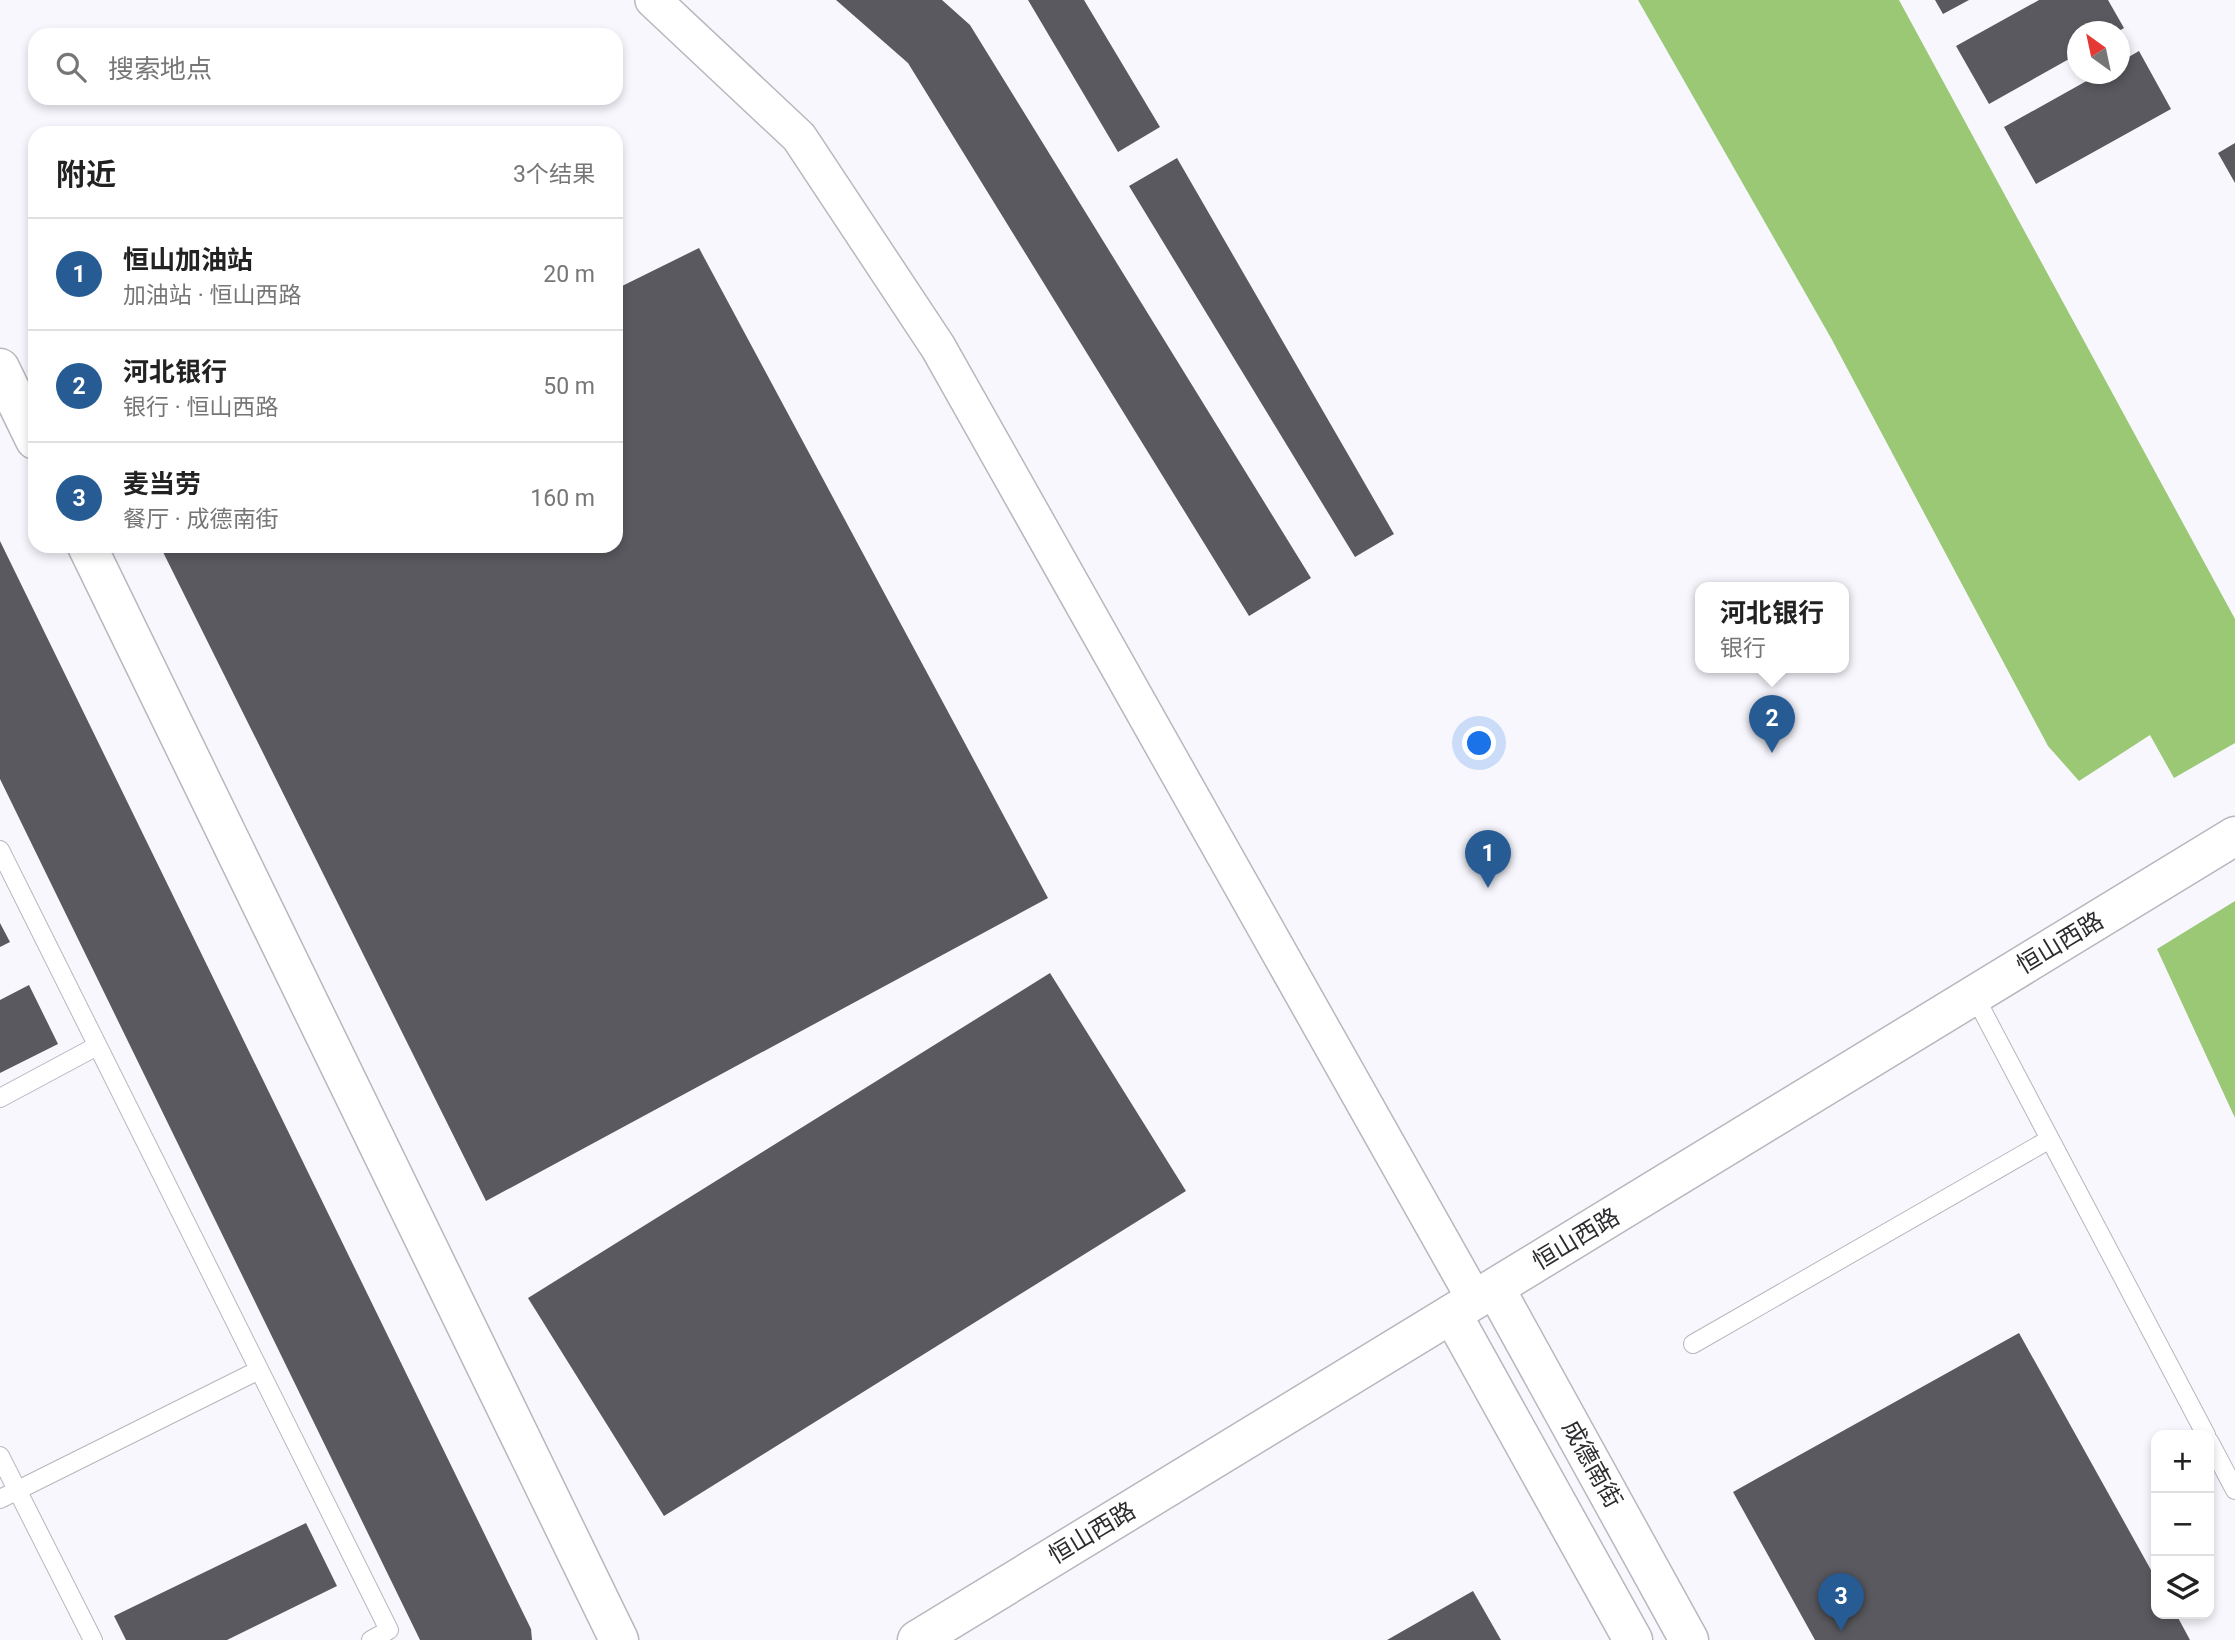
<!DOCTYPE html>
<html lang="zh">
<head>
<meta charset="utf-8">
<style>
	body { margin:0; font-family:Roboto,"Noto Sans SC",sans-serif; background:#f2f2f2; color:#222 }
	.controls { position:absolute; right:21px; bottom:21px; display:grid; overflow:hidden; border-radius:14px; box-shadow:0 4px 10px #0003 }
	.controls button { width:63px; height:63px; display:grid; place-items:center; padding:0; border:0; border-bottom:2px solid #e0e0e0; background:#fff; color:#222; font:35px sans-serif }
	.compass { position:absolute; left:2067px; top:21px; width:63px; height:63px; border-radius:50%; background:#fff; box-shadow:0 4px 10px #0003; rotate:327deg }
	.you { position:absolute; left:1480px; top:744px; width:24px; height:24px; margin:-18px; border:5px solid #fff; border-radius:50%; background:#1a73e8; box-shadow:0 0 0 10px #1a73e833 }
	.badge { display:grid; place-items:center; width:46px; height:46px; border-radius:50%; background:#265b94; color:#fff; font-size:23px; font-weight:700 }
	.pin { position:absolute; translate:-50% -58px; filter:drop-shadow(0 2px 4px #0008) }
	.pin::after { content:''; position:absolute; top:37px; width:24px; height:21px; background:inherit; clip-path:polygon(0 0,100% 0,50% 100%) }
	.popup { position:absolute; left:1695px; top:582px; width:154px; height:91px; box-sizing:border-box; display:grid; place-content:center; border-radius:14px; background:#fff; filter:drop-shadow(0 2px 5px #0005); font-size:23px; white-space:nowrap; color:#767676 }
	.popup b { font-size:26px; color:#222 }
	.popup::after { content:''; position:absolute; left:50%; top:100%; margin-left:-14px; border:14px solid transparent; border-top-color:#fff }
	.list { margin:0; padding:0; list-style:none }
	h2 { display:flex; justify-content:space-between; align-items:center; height:91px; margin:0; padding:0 28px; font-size:30px }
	h2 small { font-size:23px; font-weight:400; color:#767676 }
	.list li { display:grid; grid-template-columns:46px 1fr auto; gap:21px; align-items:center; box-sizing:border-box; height:112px; padding:0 28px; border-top:2px solid #e0e0e0 }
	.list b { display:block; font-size:26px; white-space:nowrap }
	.list p { margin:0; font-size:23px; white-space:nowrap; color:#767676 }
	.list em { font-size:23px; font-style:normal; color:#767676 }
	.icon { flex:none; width:38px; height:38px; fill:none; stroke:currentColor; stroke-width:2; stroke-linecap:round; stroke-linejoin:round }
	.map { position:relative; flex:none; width:2235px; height:1640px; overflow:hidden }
	.search { position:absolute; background:#fff; box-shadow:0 4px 10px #0003; left:28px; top:28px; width:595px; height:77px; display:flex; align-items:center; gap:18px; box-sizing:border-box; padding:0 24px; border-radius:21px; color:#767676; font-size:26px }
	.panel { position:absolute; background:#fff; box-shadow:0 4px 10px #0003; left:28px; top:126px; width:595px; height:427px; border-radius:21px }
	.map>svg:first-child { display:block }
	.forest { fill:#9ac875 }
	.building { fill:#59595f }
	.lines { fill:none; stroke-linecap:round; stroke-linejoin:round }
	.service-casing { stroke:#b7b7be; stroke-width:20 }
	.minor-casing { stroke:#b7b7be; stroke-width:38 }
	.tertiary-casing { stroke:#b7b7be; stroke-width:41 }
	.secondary-casing { stroke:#b7b7be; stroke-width:41 }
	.primary-casing { stroke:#b7b7be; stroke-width:41 }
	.service { stroke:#fff; stroke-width:18 }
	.minor { stroke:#fff; stroke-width:35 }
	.tertiary { stroke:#fff; stroke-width:38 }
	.secondary { stroke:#fff; stroke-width:38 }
	.primary { stroke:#fff; stroke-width:38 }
	.labels { text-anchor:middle; stroke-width:7; stroke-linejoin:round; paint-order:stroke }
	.street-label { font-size:24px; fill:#2c2c2f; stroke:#fff }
</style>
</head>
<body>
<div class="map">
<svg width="2235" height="1640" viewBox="0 0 2235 1640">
	<rect width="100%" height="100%" fill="#f8f7fe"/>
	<path class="forest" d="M1638 0H1899L2235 619V743L2174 778 2150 735 2079 781 2048 746 1831 338Z
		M2235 901V1118L2157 949Z"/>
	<path class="building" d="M836 0H942L970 25 1311 578 1249 616 908 63Z
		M1028 0H1084L1160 127 1118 152Z
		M1935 0H1969L1943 14Z
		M2039 0H2108L2124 28 2117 32H2078V54L1989 104 1956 46Z
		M2139 51 2171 109 2036 184 2004 127 2099 74H2120V62Z
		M2235 143V183L2218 153Z
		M1177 158 1394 534 1355 557 1129 186Z
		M699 248 1048 898 486 1201 160 546H616V289Z
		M0 541 506 1578 531 1629 532 1640H420L0 779Z
		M0 923 10 942 0 947Z
		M1050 973 1186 1191 664 1516 528 1298Z
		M29 985 58 1044 0 1073V1000Z
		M2019 1333 2156 1579V1614H2176L2190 1640H1815L1733 1492Z
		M306 1523 337 1586 227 1640H126L114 1616Z
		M1473 1591 1501 1640H1387Z"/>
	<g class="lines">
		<g class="service-casing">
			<path id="service" d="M0 850 389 1630 371 1640
				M1974 995 2206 1435
				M0 1098 97 1046
				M1693 1344 2050 1139
				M2209 1441 2235 1490
				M0 1456 93 1640
				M0 1499 259 1370"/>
		</g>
		<g class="minor-casing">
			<path id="minor" d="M653 0 799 137 938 347 1475 1300"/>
		</g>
		<g class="tertiary-casing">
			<path id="tertiary" d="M0 368 35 440
				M87 546 619 1640"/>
		</g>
		<g class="secondary-casing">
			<path id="secondary" d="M1495 1288 1689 1640
				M1452 1314 1633 1640"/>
		</g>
		<g class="primary-casing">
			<path id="primary" d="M917 1640 2235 836"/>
		</g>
		<use href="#service" class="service"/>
		<use href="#minor" class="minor"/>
		<use href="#tertiary" class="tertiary"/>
		<use href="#secondary" class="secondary"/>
		<use href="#primary" class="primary"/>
	</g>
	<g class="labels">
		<g class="street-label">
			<text transform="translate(2060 943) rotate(-31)" y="8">恒山西路</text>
			<text transform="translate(1576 1239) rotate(-31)" y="8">恒山西路</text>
			<text transform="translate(1592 1464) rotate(61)" y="8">成德南街</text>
			<text transform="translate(1092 1533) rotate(-31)" y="8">恒山西路</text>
		</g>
	</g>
</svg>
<div class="controls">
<button>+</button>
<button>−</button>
<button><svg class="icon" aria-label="layers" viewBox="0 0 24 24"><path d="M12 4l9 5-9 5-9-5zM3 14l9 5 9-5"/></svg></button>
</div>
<svg class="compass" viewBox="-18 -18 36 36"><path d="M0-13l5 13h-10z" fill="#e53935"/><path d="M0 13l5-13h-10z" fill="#767676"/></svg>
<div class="you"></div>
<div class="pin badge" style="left:1488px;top:888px">1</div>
<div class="pin badge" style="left:1772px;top:753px">2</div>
<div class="popup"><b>河北银行</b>银行</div>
<div class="pin badge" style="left:1841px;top:1631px">3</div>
<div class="search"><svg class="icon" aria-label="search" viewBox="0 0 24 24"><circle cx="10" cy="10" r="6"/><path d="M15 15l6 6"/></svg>搜索地点</div>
<section class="panel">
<h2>附近<small>3个结果</small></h2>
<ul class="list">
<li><span class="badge">1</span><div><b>恒山加油站</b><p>加油站 · 恒山西路</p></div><em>20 m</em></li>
<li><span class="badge">2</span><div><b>河北银行</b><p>银行 · 恒山西路</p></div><em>50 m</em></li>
<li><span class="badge">3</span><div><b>麦当劳</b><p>餐厅 · 成德南街</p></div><em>160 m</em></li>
</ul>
</section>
</div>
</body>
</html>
